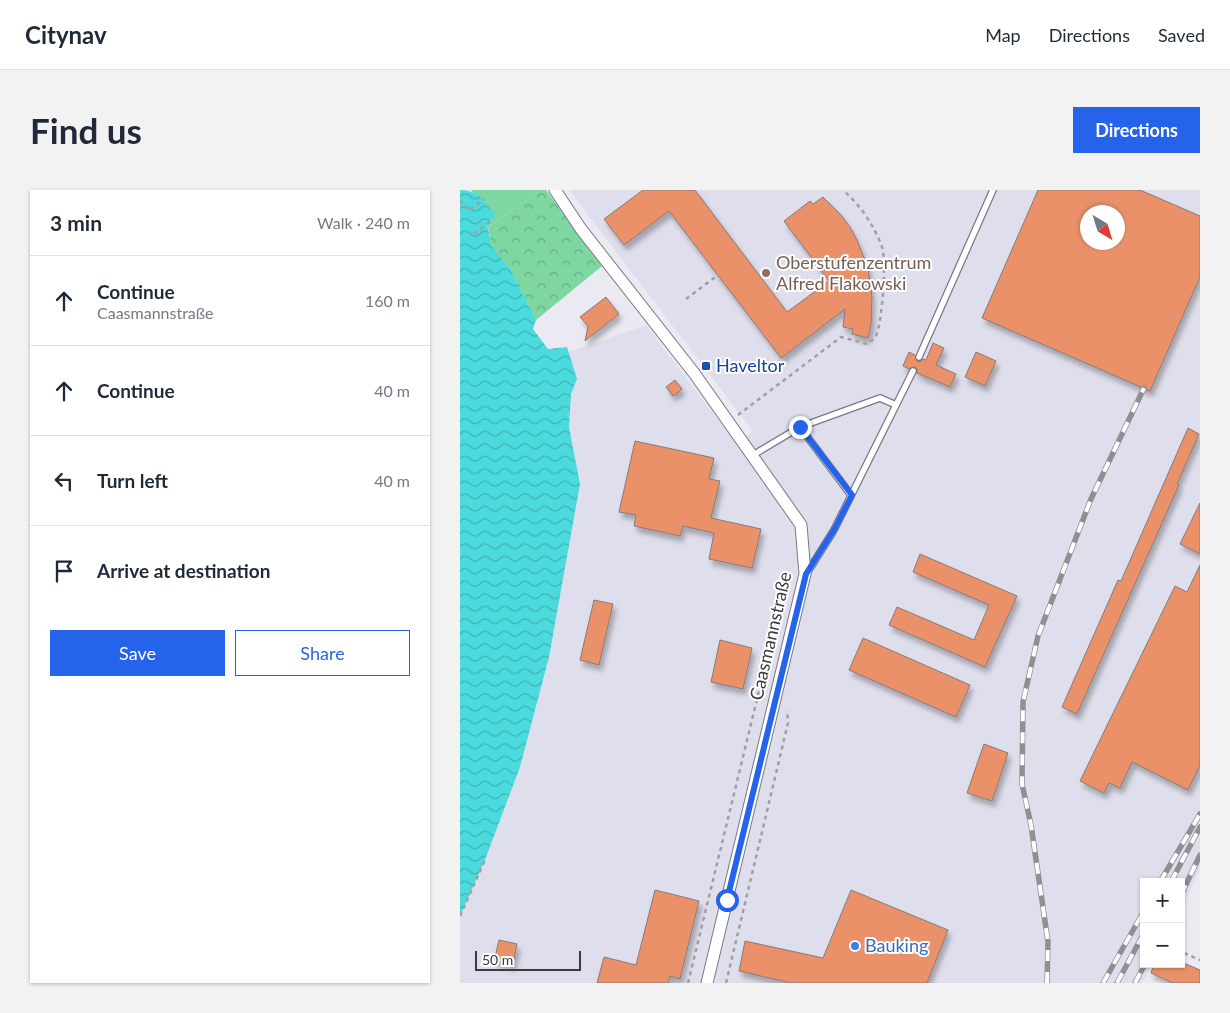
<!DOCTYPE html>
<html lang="en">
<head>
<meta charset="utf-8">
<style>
	body { margin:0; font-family:Lato,sans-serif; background:#f2f2f3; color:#1f2937 }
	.controls { position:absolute; right:15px; bottom:15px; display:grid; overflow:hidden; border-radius:0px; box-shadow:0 1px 4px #0004 }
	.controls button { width:45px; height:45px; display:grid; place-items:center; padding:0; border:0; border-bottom:1px solid #e0e1e3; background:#fff; color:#1f2937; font:25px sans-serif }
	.compass { position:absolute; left:620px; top:15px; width:45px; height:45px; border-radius:50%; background:#fff; box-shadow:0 1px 4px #0004; rotate:142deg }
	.scale { position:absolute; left:15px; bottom:12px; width:106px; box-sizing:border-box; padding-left:5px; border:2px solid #3b3b3e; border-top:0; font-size:14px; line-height:18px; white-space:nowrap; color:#3b3b3e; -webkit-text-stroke:4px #fff; paint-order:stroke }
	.stop { position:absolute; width:15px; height:15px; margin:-11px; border:4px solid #2563eb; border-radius:50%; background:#fff }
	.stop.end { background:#2563eb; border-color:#fff; box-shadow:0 1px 5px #0008 }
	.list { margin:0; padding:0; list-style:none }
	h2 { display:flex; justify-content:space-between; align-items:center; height:65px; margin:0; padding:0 20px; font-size:21px }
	h2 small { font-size:16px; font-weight:400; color:#747a83 }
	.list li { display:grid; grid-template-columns:32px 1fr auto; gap:15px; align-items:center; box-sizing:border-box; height:90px; padding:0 20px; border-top:1px solid #e0e1e3 }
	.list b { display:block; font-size:19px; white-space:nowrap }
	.list p { margin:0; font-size:16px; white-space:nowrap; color:#747a83 }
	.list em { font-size:16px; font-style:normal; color:#747a83 }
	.actions { display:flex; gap:10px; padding:15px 20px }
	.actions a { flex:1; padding:11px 0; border:1px solid #2563eb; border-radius:0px; text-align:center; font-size:18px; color:#2563eb }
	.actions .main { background:#2563eb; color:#fff }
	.icon { flex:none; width:28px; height:28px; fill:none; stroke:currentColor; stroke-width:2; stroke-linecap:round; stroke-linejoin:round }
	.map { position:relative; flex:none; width:740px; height:793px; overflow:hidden; border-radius:0px }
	header { display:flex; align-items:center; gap:30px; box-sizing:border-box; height:70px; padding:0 25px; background:#fff; border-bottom:1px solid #e0e1e3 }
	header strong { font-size:24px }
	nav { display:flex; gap:28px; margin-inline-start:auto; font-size:18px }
	.intro { display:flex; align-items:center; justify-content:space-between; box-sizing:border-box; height:120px; padding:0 30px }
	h1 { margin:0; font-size:35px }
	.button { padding:12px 22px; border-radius:0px; background:#2563eb; color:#fff; font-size:18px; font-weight:700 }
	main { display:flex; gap:30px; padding:0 30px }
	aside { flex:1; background:#fff; border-radius:0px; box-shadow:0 1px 4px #0004 }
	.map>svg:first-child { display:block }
	.built { fill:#dfdeec; fill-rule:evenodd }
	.forest { fill:url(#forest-crowns) }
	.park { fill:#7ed6a0 }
	.water { fill:url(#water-waves) }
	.building { fill:#ea916a; stroke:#837c79; fill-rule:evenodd; filter:url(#shadow) }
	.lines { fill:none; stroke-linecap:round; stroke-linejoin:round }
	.service-casing { stroke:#7a7980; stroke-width:8 }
	.minor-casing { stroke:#7a7980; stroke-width:13 }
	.path { stroke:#a09fa5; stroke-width:2.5; stroke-dasharray:4 4; stroke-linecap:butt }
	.service { stroke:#fff; stroke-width:5.5 }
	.minor { stroke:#fff; stroke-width:11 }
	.rail-casing { stroke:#8f8f94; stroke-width:5.5 }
	.rail { stroke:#fff; stroke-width:4; stroke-dasharray:11; stroke-linecap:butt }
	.route { stroke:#2563eb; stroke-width:6 }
	.education-dot { fill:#8d6e63; stroke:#fff; stroke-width:2 }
	.transit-dot { fill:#1a4fb4; stroke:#fff; stroke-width:2 }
	.shop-dot { fill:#3f7fe0; stroke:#fff; stroke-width:2 }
	.labels { text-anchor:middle; stroke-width:4; stroke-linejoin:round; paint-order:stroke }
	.education-label { font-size:18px; fill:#785e54; stroke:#fff; text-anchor:start }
	.transit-label { font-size:18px; fill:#164399; stroke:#fff; text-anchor:start }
	.street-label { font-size:18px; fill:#3b3b3e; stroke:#fff }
	.shop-label { font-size:18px; fill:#366cbe; stroke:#fff; text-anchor:start }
</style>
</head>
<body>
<header>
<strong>Citynav</strong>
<nav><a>Map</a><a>Directions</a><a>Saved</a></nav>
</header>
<div class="intro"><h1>Find us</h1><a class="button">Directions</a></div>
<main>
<aside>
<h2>3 min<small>Walk · 240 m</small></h2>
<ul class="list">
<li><svg class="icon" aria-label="ahead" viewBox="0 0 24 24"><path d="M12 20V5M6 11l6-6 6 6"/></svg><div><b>Continue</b><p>Caasmannstraße</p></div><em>160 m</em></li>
<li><svg class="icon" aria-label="ahead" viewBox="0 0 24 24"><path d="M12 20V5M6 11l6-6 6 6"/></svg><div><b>Continue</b></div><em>40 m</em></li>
<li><svg class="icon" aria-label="left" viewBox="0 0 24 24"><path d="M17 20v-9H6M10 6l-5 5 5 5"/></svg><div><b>Turn left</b></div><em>40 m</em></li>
<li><svg class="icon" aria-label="arrive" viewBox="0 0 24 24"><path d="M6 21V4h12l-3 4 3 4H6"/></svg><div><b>Arrive at destination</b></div></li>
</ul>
<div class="actions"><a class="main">Save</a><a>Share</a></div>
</aside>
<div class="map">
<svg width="740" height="793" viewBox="0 0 740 793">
	<defs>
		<pattern id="forest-crowns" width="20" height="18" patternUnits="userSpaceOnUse" patternTransform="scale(1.25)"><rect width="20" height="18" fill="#7ed6a0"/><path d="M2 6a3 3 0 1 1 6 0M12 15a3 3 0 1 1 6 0" fill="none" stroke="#68af84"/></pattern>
		<pattern id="water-waves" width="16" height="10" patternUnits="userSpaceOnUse" patternTransform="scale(1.25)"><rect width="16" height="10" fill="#4bdbdd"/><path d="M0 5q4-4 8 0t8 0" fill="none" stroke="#40b3b5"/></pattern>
		<filter id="shadow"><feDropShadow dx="3" dy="5.5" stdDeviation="2.5" flood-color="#0004"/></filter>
	</defs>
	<rect width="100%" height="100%" fill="#ebeaf2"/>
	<path class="built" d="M109 0H740V680L721 719V692H684V774H692L682 793H0V726L25 670 60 577 120 294 109 237 111 204 117 189 108 162 186 135 276 253 293 241ZM628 22H658V52H628Z"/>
	<path class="forest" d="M81 0H86L142 76 76 130 51 80 32 58 28 37Z"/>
	<path class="park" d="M11 0H81L28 37 27 34 36 26Z"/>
	<path class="water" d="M0 0C19 0 25 12 36 26L27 34 32 57 51 80 76 130 73 139 88 159 107 157 117 189 111 204 109 237 120 294 89 467 60 577 25 670 0 726Z"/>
	<path class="building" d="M183 0H235L327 122 369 91 324 31 350 11 353 14 363 7 381 25 390 37 397 50 408 78 412 107 411 135 408 148 392 144 393 139 383 137 385 119 321 168 209 21 164 55 144 29Z
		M578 0H680L740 26V87L690 201 522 128ZM628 22H658V52H628Z
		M146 107 159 124 125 151 128 136 120 127Z
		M473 153 484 158 476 175 496 184 490 197 457 183V179L455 177 449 179 443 176 449 162 455 165 457 171 460 172 463 169 466 170Z
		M516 162 536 171 525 196 505 187Z
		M215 190 222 199 213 206 206 197Z
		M728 238 739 244 717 294 719 295 617 524 602 517 658 390 661 391Z
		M175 251 254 268 249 289 260 291 251 328 301 339 292 378 249 369 254 343 223 336 220 346 174 336 176 325 159 322Z
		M740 313V364L720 354Z
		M460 364 557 406 525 477 429 435 437 417 514 450 529 415 453 382Z
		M740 375V575L728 600 672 572 660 598 649 593 644 603 620 591 715 396 727 402Z
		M134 410 153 414 139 475 120 470Z
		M403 448 510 495 496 527 389 480Z
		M260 450 292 458 283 499 251 492Z
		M524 554 548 563 532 611 507 603Z
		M195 700 239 711 220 789 210 786 208 793H137L144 767 176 775Z
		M391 700 488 740 467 793H331L279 781 285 751 363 768Z
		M39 750 57 754 53 775 34 771Z
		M694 774H726L740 780V793H713L691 783Z"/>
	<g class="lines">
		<g class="service-casing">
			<path id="service" d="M459 167 533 0
				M340 237 420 208 436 215
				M293 265 340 237 391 305
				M347 383 374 340 453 181"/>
		</g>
		<g class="minor-casing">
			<path id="minor" d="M95 0 121 39 234 183 341 335 345 384 247 793"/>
		</g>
		<path class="path" d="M0 10 9 21 24 9
			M14 44 31 31
			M226 109 258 85
			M278 225 381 147 407 154C411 151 414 149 416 146 422 133 427 70 422 57 414 35 400 15 383 0
			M0 726 25 670
			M724 763 740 770
			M228 793 316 431 322 432
			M266 793 328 533 327 520"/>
		<use href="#service" class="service"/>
		<use href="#minor" class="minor"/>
		<g class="rail-casing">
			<path id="rail" d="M700 692 740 624
				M711 692 740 637
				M721 705 740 665
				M587 793 588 752 571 635 562 594 563 512 578 446 631 309 684 198
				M643 793 684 721
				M657 793 684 743
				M675 793 685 774"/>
		</g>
		<use href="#rail" class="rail"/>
	</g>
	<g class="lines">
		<path class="route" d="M267 710 346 384 374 340 392 305 340 237"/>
	</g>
	<circle class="education-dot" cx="306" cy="83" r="5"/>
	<rect class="transit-dot" x="241" y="171" width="10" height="10" rx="2.5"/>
	<circle class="shop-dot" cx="395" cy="756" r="5"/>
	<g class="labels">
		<g class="education-label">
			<text x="316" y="79">Oberstufenzentrum<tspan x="316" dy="21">Alfred Flakowski</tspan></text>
		</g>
		<g class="transit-label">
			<text x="256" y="182">Haveltor</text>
		</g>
		<g class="street-label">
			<text transform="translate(311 446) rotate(-77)" y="6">Caasmannstraße</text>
		</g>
		<g class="shop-label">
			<text x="405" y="762">Bauking</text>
		</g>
	</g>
</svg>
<div class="controls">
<button>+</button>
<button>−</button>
</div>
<svg class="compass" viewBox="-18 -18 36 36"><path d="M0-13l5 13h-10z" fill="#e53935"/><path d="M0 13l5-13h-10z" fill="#747a83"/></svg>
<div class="scale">50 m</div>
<div class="stop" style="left:267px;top:710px"></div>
<div class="stop end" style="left:340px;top:237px"></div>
</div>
</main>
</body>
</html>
